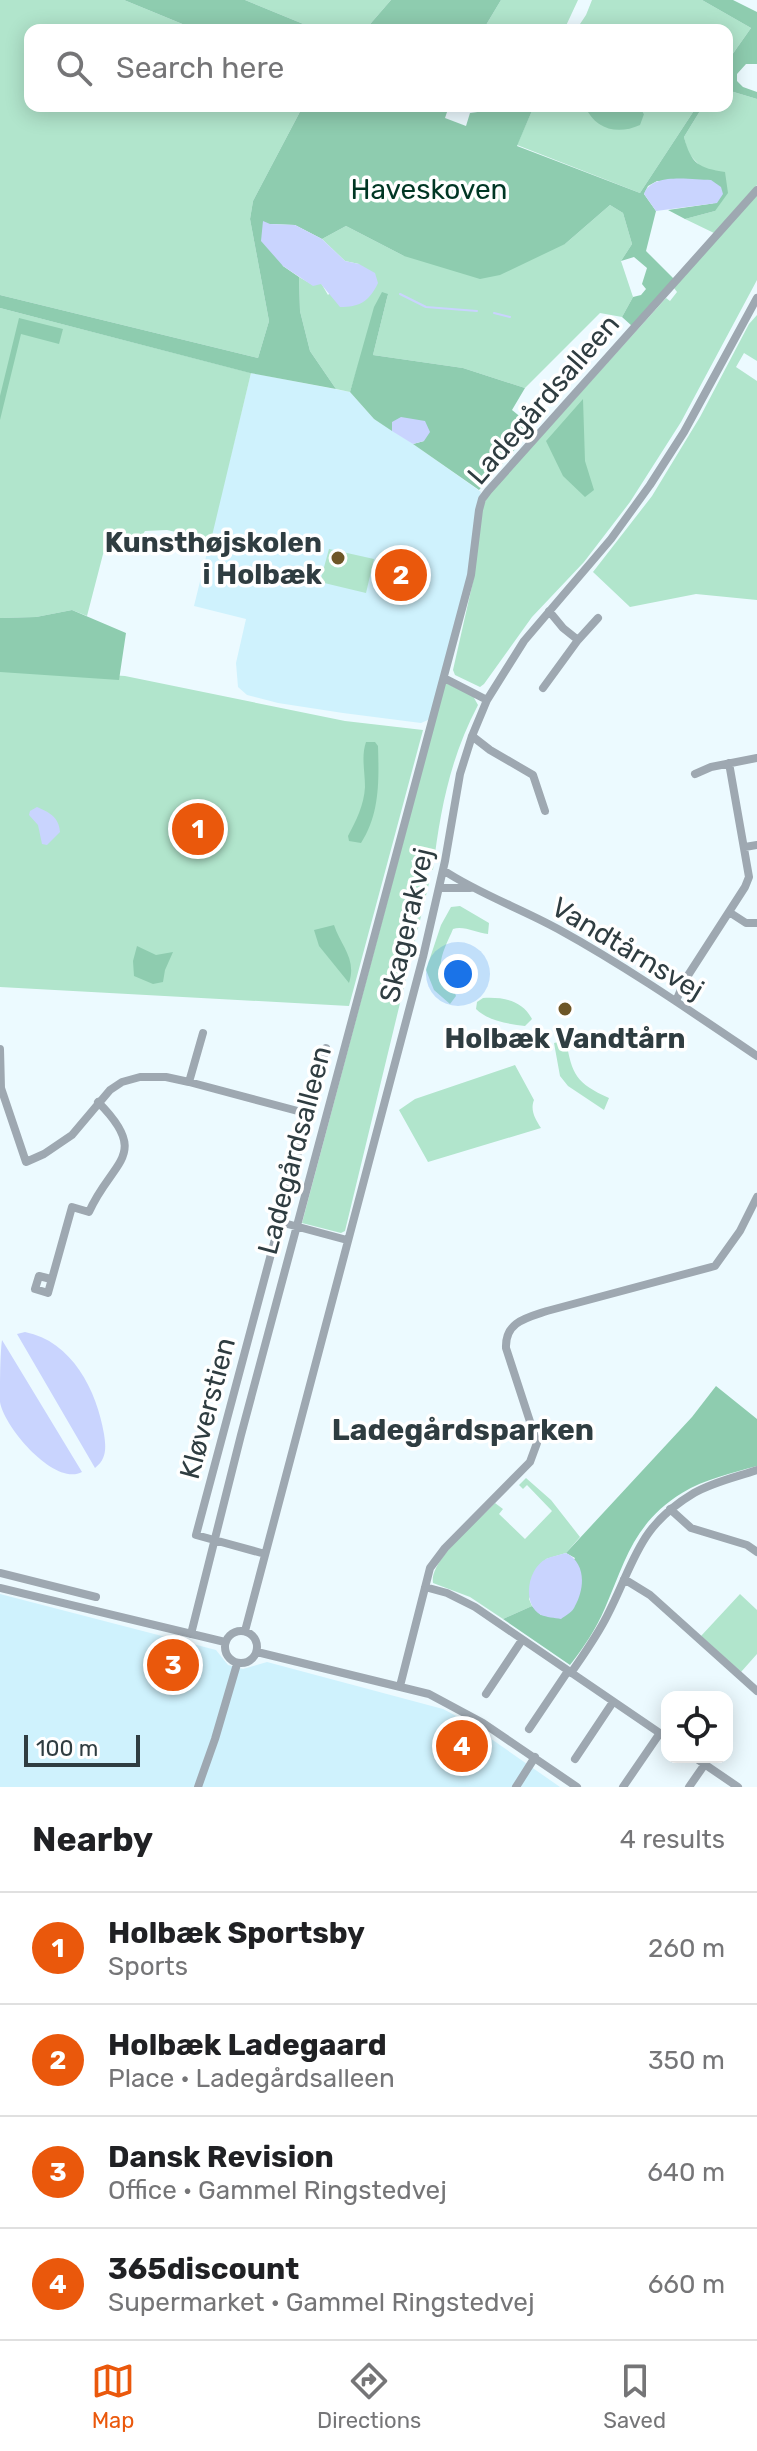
<!DOCTYPE html>
<html lang="en">
<head>
<meta charset="utf-8">
<style>
	body { margin:0; font-family:Rubik,sans-serif; background:#f6f6f6; color:#202124 }
	.controls { position:absolute; right:24px; bottom:24px; display:grid; overflow:hidden; border-radius:16px; box-shadow:0 4px 20px #0003 }
	.controls button { width:72px; height:72px; display:grid; place-items:center; padding:0; border:0; border-bottom:2px solid #e0e0e0; background:#fff; color:#202124; font:40px sans-serif }
	.scale { position:absolute; left:24px; bottom:20px; width:116px; box-sizing:border-box; padding-left:8px; border:4px solid #2f3d41; border-top:0; font-size:22px; line-height:28px; white-space:nowrap; color:#2f3d41; -webkit-text-stroke:6px #fff; paint-order:stroke }
	.you { position:absolute; left:458px; top:974px; width:28px; height:28px; margin:-20px; border:6px solid #fff; border-radius:50%; background:#1a73e8; box-shadow:0 0 0 12px #1a73e833 }
	.badge { display:grid; place-items:center; width:52px; height:52px; border-radius:50%; background:#ea580c; color:#fff; font-size:26px; font-weight:700 }
	.pin { position:absolute; translate:-50% -50%; border:4px solid #fff; box-shadow:0 2px 8px #0006 }
	.list { margin:0; padding:0; list-style:none }
	h2 { display:flex; justify-content:space-between; align-items:center; height:104px; margin:0; padding:0 32px; font-size:34px }
	h2 small { font-size:26px; font-weight:400; color:#757577 }
	.list li { display:grid; grid-template-columns:52px 1fr auto; gap:24px; align-items:center; box-sizing:border-box; height:112px; padding:0 32px; border-top:2px solid #e0e0e0 }
	.list b { display:block; font-size:30px; white-space:nowrap }
	.list p { margin:0; font-size:26px; white-space:nowrap; color:#757577 }
	.list em { font-size:26px; font-style:normal; color:#757577 }
	.icon { flex:none; width:44px; height:44px; fill:none; stroke:currentColor; stroke-width:2; stroke-linecap:round; stroke-linejoin:round }
	.map { position:relative; flex:none; width:757px; height:1787px; overflow:hidden }
	.search { position:absolute; background:#fff; box-shadow:0 4px 20px #0003; left:24px; right:24px; top:24px; height:88px; display:flex; align-items:center; gap:20px; box-sizing:border-box; padding:0 28px; border-radius:16px; color:#757577; font-size:30px }
	.sheet { height:552px; background:#fff }
	nav { display:flex; justify-content:space-around; align-items:center; box-sizing:border-box; height:112px; border-top:2px solid #e0e0e0; background:#fff; font-size:22px; color:#757577 }
	nav a { display:grid; justify-items:center; gap:4px }
	nav .on { color:#ea580c }
	.map>svg:first-child { display:block }
	.built { fill:#cff2fd }
	.green { fill:#b1e5cc }
	.forest { fill:#8eccaf }
	.water { fill:#c9d4fe }
	.lines { fill:none; stroke-linecap:round; stroke-linejoin:round }
	.stream { stroke:#c9d4fe; stroke-width:2 }
	.minor { stroke:#9ea8b1; stroke-width:8 }
	.poi-dot { fill:#6e5627; stroke:#fff; stroke-width:3 }
	.labels { text-anchor:middle; stroke-width:7; stroke-linejoin:round; paint-order:stroke }
	.park-label { font-size:28px; fill:#003624; stroke:#fff }
	.street-label { font-size:28px; fill:#2f3d41; stroke:#fff }
	.poi-label { font-size:28px; font-weight:bold; fill:#2f3d41; stroke:#fff; text-anchor:end }
	.neighbourhood-label { font-size:30px; font-weight:bold; fill:#2f3d41; stroke:#fff }
</style>
</head>
<body>
<div class="map">
<svg width="757" height="1787" viewBox="0 0 757 1787">
	<rect width="100%" height="100%" fill="#ecfaff"/>
	<path class="built" d="M251 373 350 392 374 419 409 441 481 492 477 506 468 575 432 715 428 720 421 723 343 713 278 703 247 695 238 687 236 663 246 619 194 606Z
		M0 1594 216 1650 228 1665 243 1669 267 1662 443 1709 464 1720 560 1787H0Z"/>
	<path class="green" d="M0 0H124L197 30H30V106H303L253 201 250 219 269 321 258 358 0 295Z
		M245 0H391L365 30H318Z
		M501 0H578L564 30H483Z
		M592 0H702L751 28 727 62V30H576L586 15Z
		M727 90 757 99V185L714 233 685 219 715 211 703 169 688 153 684 137 703 106H727Z
		M534 106H585V109L644 114 639 106H697L640 193 517 145Z
		M757 193V280L681 422 630 502 584 562 532 617 484 684 480 687 455 675 453 670 474 577 481 510 489 494 666 298 670 301 677 292 674 288Z
		M610 205 623 213 632 244 621 261 633 297 622 317 600 313 525 388 463 368 373 355 388 294 362 353 350 392 336 389 310 351 300 311 299 277 313 285 321 283 328 295 359 264 345 261 322 239 346 226 404 256 565 244Z
		M0 308 251 373 211 540 167 530 145 531 141 537 109 531 87 616 72 610 36 617 0 618Z
		M757 315V361L744 353 736 367 757 381V600L696 594 630 607 593 572 652 496 700 417 749 324Z
		M329 549 374 559 366 593 320 582Z
		M0 668 125 676 345 721 423 730 349 1006 0 987Z
		M445 684H448L473 696 478 705C450 758 440 811 433 870L411 860 420 886 429 883 345 1231 341 1233 302 1223Z
		M460 906 489 923 488 934C477 933 463 925 453 929 447 944 434 964 445 980 449 986 454 989 456 996L450 1004 434 990 426 970 441 925 451 907Z
		M483 998C503 997 522 1000 532 1019L525 1026C509 1024 488 1021 476 1009L477 1002Z
		M566 1040C572 1075 576 1083 609 1098L604 1110 568 1086 560 1076 554 1043Z
		M515 1065 534 1100C530 1110 535 1119 541 1128L428 1162 399 1110 415 1099Z
		M526 1478 551 1500 580 1537 566 1553 546 1559 529 1599 532 1606 503 1619 470 1597 433 1583C429 1560 479 1520 495 1503L503 1509 499 1514 525 1539 552 1511 527 1485 523 1489 519 1485Z
		M740 1594 757 1610V1654L741 1672 701 1636Z"/>
	<path class="forest" d="M124 0H245L318 30H197Z
		M391 0H501L483 30H365Z
		M702 0H733L757 12V64H746L737 74V81L743 87 757 92V99L727 90V62L751 28Z
		M303 106H449L445 118 466 126 470 113 485 111 487 106H534L517 146 640 193 697 106H703L684 137C691 164 699 168 725 172L728 193 715 211 685 219 668 210 716 203 711 180 657 181 648 186 644 194 656 211 646 251 674 279 632 326 622 317 633 297 641 295 646 289 642 284 647 268 634 257 621 261 632 244 623 213 610 205 565 244 500 275 480 279 404 256 346 226 322 239 295 225 270 224 283 266 299 277 300 311 310 351 336 389 250 373 0 308V295L258 358 269 321 250 219 253 201Z
		M585 106H639L644 114 640 125C618 135 595 130 585 106Z
		M382 292 388 294 373 355 463 368 525 388 512 410 534 428 479 490 413 444 424 441 393 422 392 431 374 419 350 392 374 307Z
		M19 318 63 329 59 344 21 334 0 420V396Z
		M583 399 585 461 594 490 585 497 563 476 546 441Z
		M72 610 126 633 119 680 0 672V618L36 617Z
		M366 742H375L378 746C379 780 380 814 361 843L349 841 348 836C356 821 364 805 365 787 365 771 361 757 366 742Z
		M334 925C341 946 357 959 349 983L319 946 314 930Z
		M137 946 156 955 173 952 165 970 163 982 153 984 134 976 133 961Z
		M716 1386 757 1419V1466C732 1473 705 1479 682 1493 634 1523 626 1559 605 1608 596 1629 584 1647 570 1665L503 1619 532 1606 541 1615 575 1558 566 1553 692 1417Z"/>
	<path class="water" d="M711 180 721 187 723 194 717 203 656 211 644 194C652 172 691 180 711 180Z
		M263 221 270 224 295 225 322 239 345 261 359 264 375 273 378 283C369 302 359 307 340 307L321 284 313 286 283 266 261 241Z
		M401 417 425 421 430 432 424 441 413 444 392 431V422Z
		M37 807C49 812 59 817 60 832L47 845 42 844 38 825 29 815 30 811Z
		M25 1332C72 1341 97 1391 104 1434 106 1447 107 1459 95 1468L17 1334Z
		M2 1340 82 1472C55 1487 4 1427 0 1402 0 1388 0 1354 2 1340Z
		M566 1553C586 1563 585 1588 575 1606 573 1612 566 1615 561 1619 555 1618 546 1617 541 1615 521 1604 528 1568 546 1559 552 1556 560 1555 566 1553Z"/>
	<g class="lines">
		<path class="stream" d="M400 294 426 307 477 311
			M494 313 510 317"/>
		<path class="minor" d="M549 611 563 628 578 640
			M444 678 487 700
			M543 688 578 640 598 618
			M472 736 490 750 533 775 545 811
			M695 774 711 767 757 758
			M745 847 757 845
			M443 870C479 894 520 908 558 929 627 967 692 1012 757 1056
			M439 888H470
			M729 912 746 923H757
			M676 1001 685 980 745 887 749 877 729 763
			M0 1049 1 1088 26 1162 44 1154 72 1135 110 1090 122 1082 140 1077H166L189 1082 309 1114
			M189 1082 203 1033
			M280 1222 347 1240
			M51 1279 39 1276 35 1289 48 1293 72 1207 89 1212C111 1161 152 1156 98 1102
			M670 1509 691 1528 747 1545 757 1552
			M265 1554 196 1535 326 1048
			M0 1573 96 1597
			M624 1579 650 1595 757 1691
			M425 1587 447 1593 475 1607 667 1738
			M0 1588 225 1642
			M225 1647a16 16 0 1 1 32 0a16 16 0 1 1-32 0Z
			M245 1631 423 957 445 861 460 774 472 736 487 700 524 641 611 539 650 485 684 432 757 298
			M191 1634 241 1435 471 575 479 510 482 499 488 491 757 190
			M257 1652 429 1694 483 1723 577 1787
			M571 1673C584 1654 597 1636 607 1616 635 1562 637 1527 694 1493 713 1482 736 1477 757 1470
			M400 1686 430 1568 445 1548 530 1462 537 1443 506 1348C505 1322 526 1318 547 1311L715 1266 740 1231 757 1197
			M486 1694 522 1640
			M529 1729 568 1671
			M694 1757 738 1787
			M575 1759 613 1702
			M198 1787 215 1739 237 1664
			M516 1787 535 1757
			M623 1787 660 1733
			M689 1787 705 1764"/>
	</g>
	<g class="poi-dot">
		<circle cx="338" cy="558" r="8"/>
		<circle cx="565" cy="1009" r="8"/>
	</g>
	<g class="labels">
		<g class="park-label">
			<text x="429" y="199">Haveskoven</text>
		</g>
		<g class="street-label">
			<text transform="translate(543 399) rotate(-49)" y="10">Ladegårdsalleen</text>
			<text transform="translate(406 925) rotate(-77)" y="10">Skagerakvej</text>
			<text transform="translate(628 948) rotate(31)" y="10">Vandtårnsvej</text>
			<text transform="translate(294 1150) rotate(-75)" y="10">Ladegårdsalleen</text>
			<text transform="translate(207 1408) rotate(-75)" y="10">Kløverstien</text>
		</g>
		<g class="poi-label">
			<text x="322" y="552">Kunsthøjskolen<tspan x="322" dy="32">i Holbæk</tspan></text>
			<text x="565" y="1048" text-anchor="middle">Holbæk Vandtårn</text>
		</g>
		<g class="neighbourhood-label">
			<text x="463" y="1440">Ladegårdsparken</text>
		</g>
	</g>
</svg>
<div class="controls">
<button><svg class="icon" aria-label="locate" viewBox="0 0 24 24"><circle cx="12" cy="12" r="6"/><path d="M12 2v4M12 18v4M2 12h4M18 12h4"/></svg></button>
</div>
<div class="scale">100 m</div>
<div class="you"></div>
<div class="pin badge" style="left:198px;top:829px">1</div>
<div class="pin badge" style="left:401px;top:575px">2</div>
<div class="pin badge" style="left:173px;top:1665px">3</div>
<div class="pin badge" style="left:462px;top:1746px">4</div>
<div class="search"><svg class="icon" aria-label="search" viewBox="0 0 24 24"><circle cx="10" cy="10" r="6"/><path d="M15 15l6 6"/></svg>Search here</div>
</div>
<section class="sheet">
<h2>Nearby<small>4 results</small></h2>
<ul class="list">
<li><span class="badge">1</span><div><b>Holbæk Sportsby</b><p>Sports</p></div><em>260 m</em></li>
<li><span class="badge">2</span><div><b>Holbæk Ladegaard</b><p>Place · Ladegårdsalleen</p></div><em>350 m</em></li>
<li><span class="badge">3</span><div><b>Dansk Revision</b><p>Office · Gammel Ringstedvej</p></div><em>640 m</em></li>
<li><span class="badge">4</span><div><b>365discount</b><p>Supermarket · Gammel Ringstedvej</p></div><em>660 m</em></li>
</ul>
</section>
<nav>
<a class="on"><svg class="icon" aria-label="map" viewBox="0 0 24 24"><path d="M3 6l6-2 6 2 6-2v14l-6 2-6-2-6 2zM9 4v14M15 6v14"/></svg>Map</a>
<a><svg class="icon" aria-label="directions" viewBox="0 0 24 24"><path d="M12 3l9 9-9 9-9-9zM9 14v-3h6M13 9l2 2-2 2"/></svg>Directions</a>
<a><svg class="icon" aria-label="saved" viewBox="0 0 24 24"><path d="M7 4h10v16l-5-4-5 4z"/></svg>Saved</a>
</nav>
</body>
</html>
